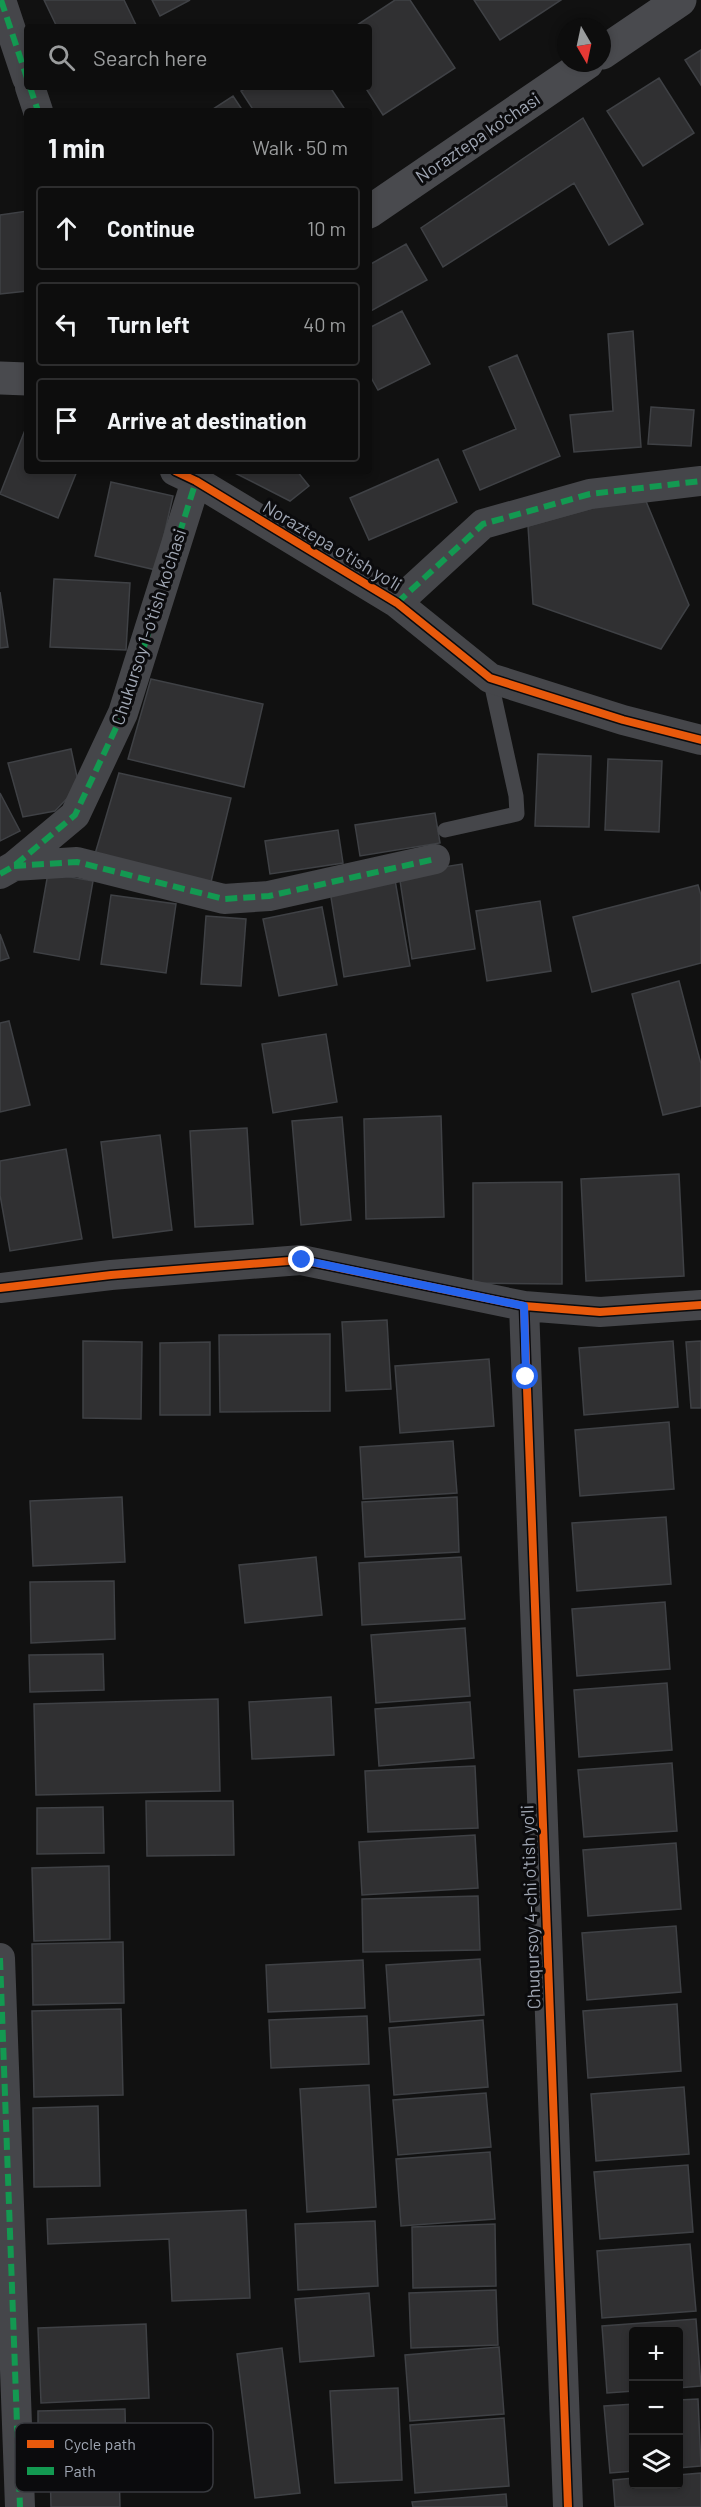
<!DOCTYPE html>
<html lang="en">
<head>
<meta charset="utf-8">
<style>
	body { margin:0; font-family:Barlow,sans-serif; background:#1b1b1b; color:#f1f3f6 }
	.controls { position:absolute; right:18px; bottom:18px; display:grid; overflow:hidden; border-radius:6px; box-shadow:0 3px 9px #0003 }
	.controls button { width:54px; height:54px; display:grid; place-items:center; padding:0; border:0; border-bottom:2px solid #2d2d2e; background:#0d0d0d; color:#f1f3f6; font:30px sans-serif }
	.compass { position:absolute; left:557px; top:18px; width:54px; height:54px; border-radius:50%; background:#0d0d0d; box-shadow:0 3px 9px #0003; rotate:171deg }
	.stop { position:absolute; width:18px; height:18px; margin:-14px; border:4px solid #2563eb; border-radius:50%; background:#fff }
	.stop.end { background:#2563eb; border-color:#fff; box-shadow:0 2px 6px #0008 }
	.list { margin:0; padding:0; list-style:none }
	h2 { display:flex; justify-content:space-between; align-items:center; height:78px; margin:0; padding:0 24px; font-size:26px }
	h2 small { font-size:20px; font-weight:400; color:#9a9c9d }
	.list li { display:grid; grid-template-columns:39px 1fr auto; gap:18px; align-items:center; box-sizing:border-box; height:84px; margin:0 12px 12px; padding:0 12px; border:2px solid #2d2d2e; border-radius:6px }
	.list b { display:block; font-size:22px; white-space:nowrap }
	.list em { font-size:20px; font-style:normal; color:#9a9c9d }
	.icon { flex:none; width:33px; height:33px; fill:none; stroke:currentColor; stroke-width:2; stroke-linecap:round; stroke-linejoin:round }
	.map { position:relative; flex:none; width:701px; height:2507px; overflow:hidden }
	.search { position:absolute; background:#0d0d0d; box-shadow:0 3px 9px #0003; left:24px; top:24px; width:348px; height:66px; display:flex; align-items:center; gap:15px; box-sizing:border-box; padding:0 21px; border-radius:6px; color:#9a9c9d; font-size:22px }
	.panel { position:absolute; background:#0d0d0d; box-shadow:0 3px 9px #0003; left:24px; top:108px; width:348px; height:366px; border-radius:6px }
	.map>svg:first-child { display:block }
	.building { fill:#303032; stroke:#3f4145; stroke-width:1.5 }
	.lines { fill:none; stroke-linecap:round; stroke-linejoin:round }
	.lane { stroke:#45464a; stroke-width:15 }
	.street { stroke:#45464a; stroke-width:30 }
	.secondary { stroke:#494a4e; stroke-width:33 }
	.quiet { stroke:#139951; stroke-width:6; stroke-dasharray:12 6; stroke-linecap:butt }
	.cycleway-casing { stroke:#0b0b0d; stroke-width:11 }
	.cycleway { stroke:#e8590c; stroke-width:8 }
	.route { stroke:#2563eb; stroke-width:8 }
	.labels { text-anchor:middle; stroke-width:6; stroke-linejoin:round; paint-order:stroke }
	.street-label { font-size:18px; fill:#a0a7b4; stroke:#0b0b0d }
	.key { fill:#0b0b0d; stroke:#383a3f; stroke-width:1.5 }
	.key-label { font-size:16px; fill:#a0a7b4 }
</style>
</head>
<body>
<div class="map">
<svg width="701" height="2507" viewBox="0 0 701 2507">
	<rect width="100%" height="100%" fill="#111"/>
	<path class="building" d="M44 0H124L136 25 132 27H57Z
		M152 0H190L160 16Z
		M395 0H410L455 68 383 115 365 87H369V27H354Z
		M474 0H561L500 40Z
		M701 50V85L685 60Z
		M659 78 694 133 643 166 607 111Z
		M248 87H330L346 111H254L241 91Z
		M233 96 243 111H210Z
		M583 118 643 224 609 245 574 183 443 267 421 228Z
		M27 211V291L0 294V215Z
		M406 244 427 280 369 312V265Z
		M402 311 430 364 378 390 369 374V328Z
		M633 331 641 447 574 452 570 415 613 411 608 334Z
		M517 355 560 456 480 490 463 451 516 429 489 367Z
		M651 407 694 410 691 446 648 444Z
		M27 425V471H77L58 518 0 494Z
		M438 459 457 502 369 540 350 498Z
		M231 471H297L309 486 290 501Z
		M111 482 173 496 156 570 95 556Z
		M643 494 689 605 661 649 533 604 528 526Z
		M54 579 130 583 126 650 50 647Z
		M0 592 8 647 0 648Z
		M151 679 263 704 244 787 128 759Z
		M71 749 79 786 55 811 23 817 8 763Z
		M538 754 591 756 589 827 535 826Z
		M608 759 662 761 659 832 605 830Z
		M119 773 231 798 211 882 95 854Z
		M0 793 20 831 0 841Z
		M435 813 440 843 360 856 355 825Z
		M338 830 343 863 270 874 265 841Z
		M462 864 475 949 412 959 399 874Z
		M48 873 93 881 79 960 34 952Z
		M395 880 410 966 344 977 330 891Z
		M698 885 701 895V963L592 992 573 917Z
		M111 895 176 904 166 973 101 964Z
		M540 901 551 971 487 981 476 911Z
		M322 907 337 985 279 996 263 919Z
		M206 916 246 919 241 986 201 984Z
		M0 934 9 958 0 961Z
		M679 981 701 1064V1106L663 1115 632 994Z
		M9 1021 30 1105 0 1112V1023Z
		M326 1034 337 1102 273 1113 262 1044Z
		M441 1116 444 1217 366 1219 364 1119Z
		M342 1117 351 1220 301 1225 292 1121Z
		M247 1128 253 1224 195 1227 190 1131Z
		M160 1135 172 1230 113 1238 101 1142Z
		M66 1149 82 1239 10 1251 0 1195V1161Z
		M679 1174 684 1276 586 1281 581 1179Z
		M562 1182V1284L473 1283V1183Z
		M387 1320 391 1389 346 1391 342 1322Z
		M330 1334V1411L220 1412 219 1335Z
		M83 1341 142 1342 141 1419 83 1418Z
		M673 1341 678 1407 584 1415 579 1348Z
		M701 1341V1408H691L686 1342Z
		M210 1342V1415H160V1343Z
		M489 1359 494 1426 400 1433 395 1366Z
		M669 1422 674 1489 580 1496 575 1430Z
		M453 1441 457 1493 363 1499 360 1447Z
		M122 1497 125 1562 33 1566 30 1501Z
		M457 1497 459 1552 365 1557 362 1502Z
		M666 1517 671 1584 577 1591 572 1523Z
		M316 1557 322 1615 245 1623 239 1565Z
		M461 1557 465 1619 362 1625 359 1563Z
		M114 1581 115 1639 31 1643 30 1582Z
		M665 1602 670 1669 577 1676 572 1609Z
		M465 1628 470 1696 376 1703 371 1635Z
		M103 1654 104 1690 30 1692 29 1655Z
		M667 1683 672 1750 579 1757 574 1690Z
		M331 1697 334 1755 252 1759 249 1702Z
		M218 1699 220 1791 36 1795 34 1704Z
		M470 1702 474 1758 379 1766 375 1709Z
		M672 1763 677 1831 584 1837 578 1770Z
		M475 1766 478 1828 368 1832 365 1771Z
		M146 1801H233L234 1855 147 1856Z
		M103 1807 104 1853 37 1854V1808Z
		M475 1835 478 1888 362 1895 359 1842Z
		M676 1843 681 1909 588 1916 583 1850Z
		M109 1866 110 1939 34 1941 32 1868Z
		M478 1896 480 1950 363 1952 362 1899Z
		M676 1926 681 1992 587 2000 582 1933Z
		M123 1942 124 2003 33 2005 32 1944Z
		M480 1959 484 2015 390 2022 386 1965Z
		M363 1960 365 2008 268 2012 266 1965Z
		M677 2004 681 2071 588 2078 583 2011Z
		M121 2009 123 2095 34 2097 32 2011Z
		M367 2016 369 2064 271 2068 269 2020Z
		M483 2020 488 2087 394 2095 389 2028Z
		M369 2085 376 2207 307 2212 300 2089Z
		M684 2087 689 2154 596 2161 591 2094Z
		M486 2093 491 2147 398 2155 393 2100Z
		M98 2106 100 2186 34 2187 33 2108Z
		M490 2152 495 2219 401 2226 396 2159Z
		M688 2165 693 2232 600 2239 594 2172Z
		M246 2210 250 2298 172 2301 169 2239 48 2244 47 2219Z
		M375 2221 378 2286 298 2290 295 2224Z
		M495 2224 496 2286 413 2288 412 2227Z
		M690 2244 696 2311 602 2318 597 2251Z
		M496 2290 498 2345 411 2348 409 2293Z
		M369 2293 374 2356 300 2362 295 2299Z
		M696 2319 701 2386 678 2388V2332H634V2391L607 2393 602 2326Z
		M146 2324 149 2398 41 2403 38 2328Z
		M499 2347 504 2414 410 2421 405 2355Z
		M282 2348 300 2493 255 2498 237 2354Z
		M398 2388 402 2480 335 2483 330 2391Z
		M698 2399 701 2466 678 2468V2400Z
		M634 2404V2471L610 2473 604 2406Z
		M125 2409 126 2455 38 2457V2411Z
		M504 2418 509 2486 415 2493 410 2425Z
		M119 2466 120 2507H51L50 2467Z
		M701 2473V2507H615L613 2480 634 2478V2484H678V2475Z
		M506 2494 507 2507H413L412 2502Z"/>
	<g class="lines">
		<path class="lane" d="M445 830 517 814 516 796 490 678"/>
		<path class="street" d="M1 0 27 78
			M30 87 38 111
			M175 471 196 481 397 603 490 678 623 720 701 740
			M397 603 483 524 590 494 701 481
			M14 866 77 862 224 899 269 896 435 859
			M0 874 14 866 75 815 123 713 196 481
			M0 1288 111 1275 301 1260 524 1306 600 1312 701 1305
			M524 1306 568 2507
			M0 1958 20 2507"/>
		<path class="secondary" d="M602 53 680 0
			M369 212 587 63
			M0 378 27 379"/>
		<path class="quiet" d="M1 0 27 78
			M30 87 38 111
			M397 603 483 524 590 494 701 481
			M14 866 77 862 224 899 269 896 435 859
			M0 874 14 866 75 815 123 713 196 481
			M0 1958 20 2507"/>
		<g class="cycleway-casing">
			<path id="cycleway" d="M175 471 196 481 397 603 490 678 623 720 701 740
				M0 1288 111 1275 301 1260 524 1306 600 1312 701 1305
				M524 1306 568 2507"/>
		</g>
		<use href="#cycleway" class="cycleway"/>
	</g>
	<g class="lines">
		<path class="route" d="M302 1260 524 1306 526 1377"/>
	</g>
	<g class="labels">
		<g class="street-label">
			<text transform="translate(478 138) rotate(-34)" y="6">Noraztepa ko'chasi</text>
			<text transform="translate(332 546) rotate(31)" y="6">Noraztepa o'tish yo'li</text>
			<text transform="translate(149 627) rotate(-72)" y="6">Chukursoy 1-o'tish ko'chasi</text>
			<text transform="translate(531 1907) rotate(-92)" y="6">Chuqursoy 4-chi o'tish yo'li</text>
		</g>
	</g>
	<rect x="15" y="2423" width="198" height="69" rx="9" class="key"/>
	<rect x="27" y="2440" width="27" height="8" fill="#e8590c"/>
	<rect x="27" y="2467" width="27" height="8" fill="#139951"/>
	<g class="key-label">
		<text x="64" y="2450">Cycle path</text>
		<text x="64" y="2477">Path</text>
	</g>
</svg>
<div class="controls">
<button>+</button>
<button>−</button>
<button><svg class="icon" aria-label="layers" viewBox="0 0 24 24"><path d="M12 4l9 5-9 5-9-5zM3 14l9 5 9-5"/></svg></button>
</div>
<svg class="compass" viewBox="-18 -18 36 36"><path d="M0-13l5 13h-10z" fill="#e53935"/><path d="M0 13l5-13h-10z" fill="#9a9c9d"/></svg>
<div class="stop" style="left:526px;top:1377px"></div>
<div class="stop end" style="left:302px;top:1260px"></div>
<div class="search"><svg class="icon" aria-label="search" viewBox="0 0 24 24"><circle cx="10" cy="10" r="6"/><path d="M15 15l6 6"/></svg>Search here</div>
<section class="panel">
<h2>1 min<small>Walk · 50 m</small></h2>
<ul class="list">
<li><svg class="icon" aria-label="ahead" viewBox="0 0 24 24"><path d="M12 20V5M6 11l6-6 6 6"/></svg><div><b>Continue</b></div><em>10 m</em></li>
<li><svg class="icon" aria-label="left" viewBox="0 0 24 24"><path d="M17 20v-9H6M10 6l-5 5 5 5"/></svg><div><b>Turn left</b></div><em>40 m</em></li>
<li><svg class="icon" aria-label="arrive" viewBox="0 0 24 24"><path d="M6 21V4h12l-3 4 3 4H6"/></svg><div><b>Arrive at destination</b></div></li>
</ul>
</section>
</div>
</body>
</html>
